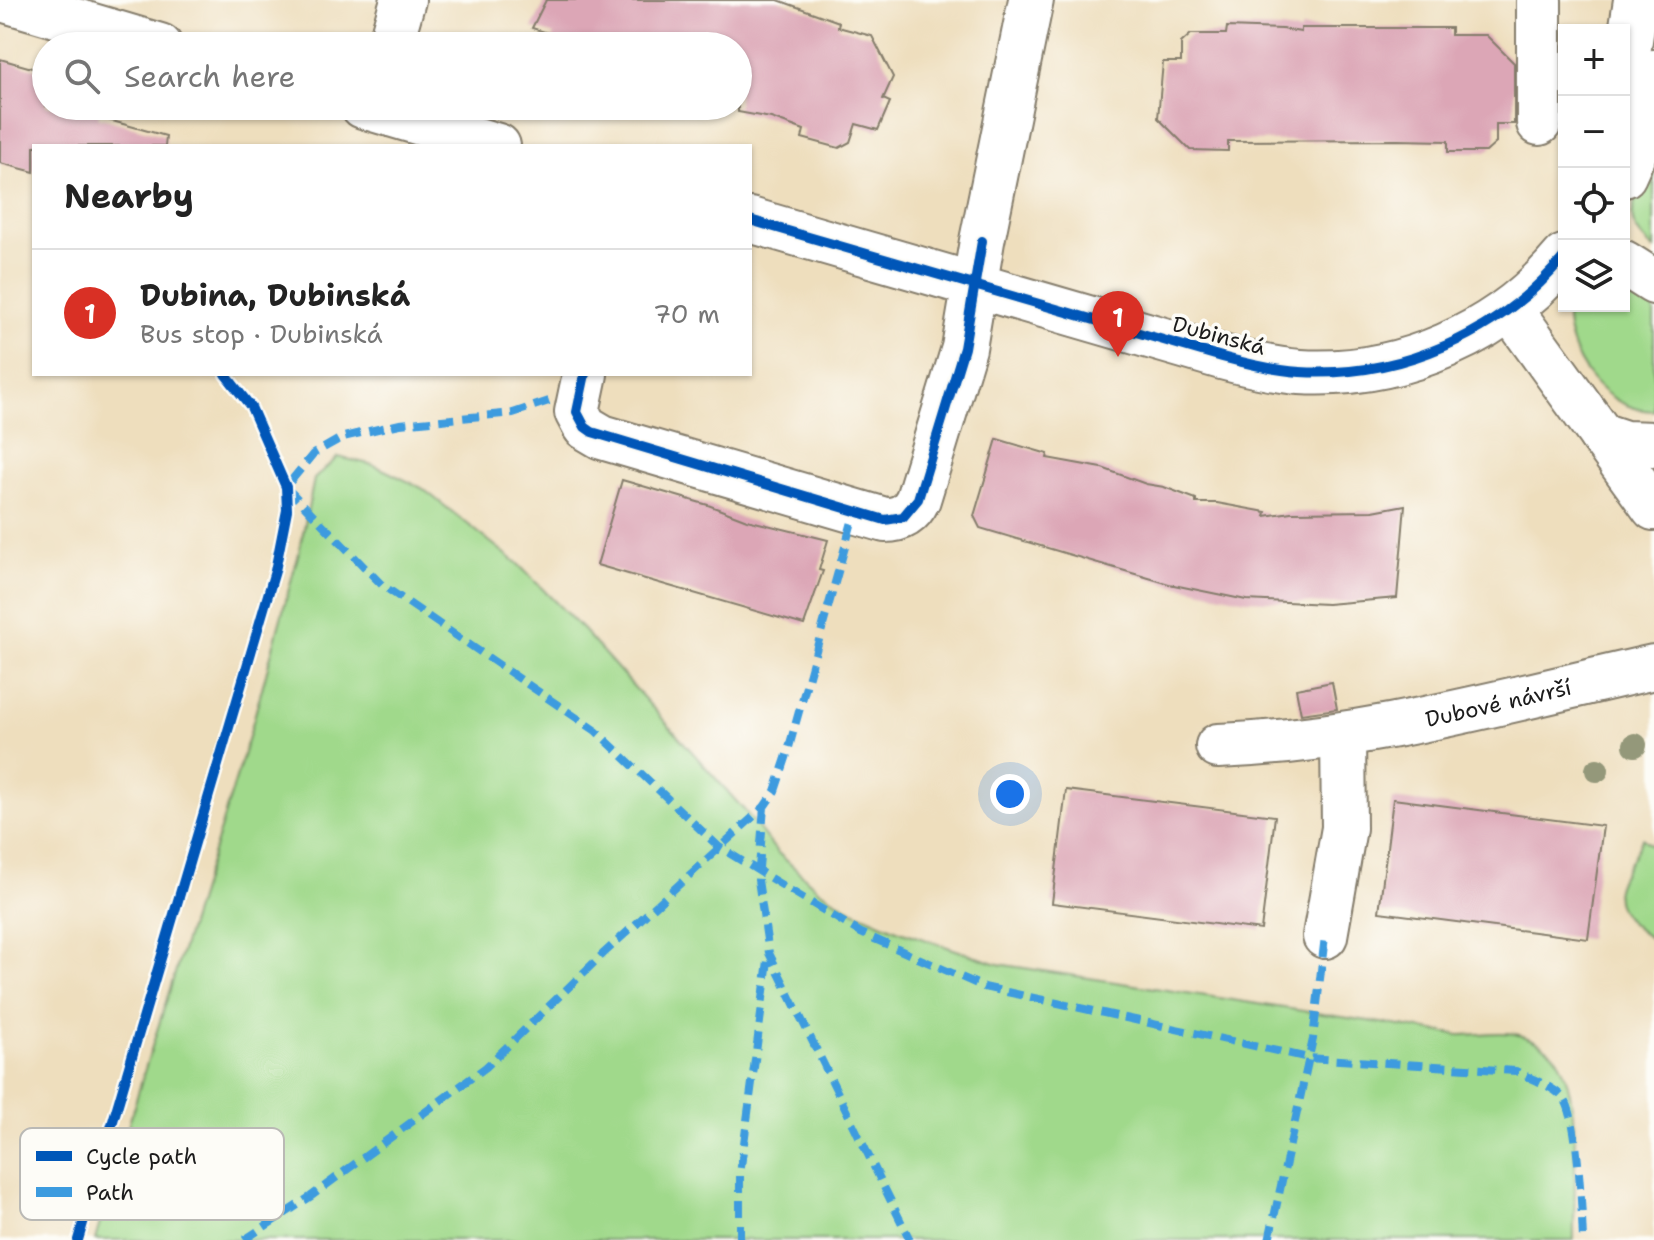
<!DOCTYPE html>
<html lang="en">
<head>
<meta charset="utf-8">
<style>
	body { margin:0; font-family:"Shantell Sans",sans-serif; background:#f6f6f6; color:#222 }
	.controls { position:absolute; right:24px; top:24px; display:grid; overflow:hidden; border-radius:0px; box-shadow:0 2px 6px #0004 }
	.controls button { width:72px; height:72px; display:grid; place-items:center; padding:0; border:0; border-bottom:2px solid #e0e0e0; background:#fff; color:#222; font:40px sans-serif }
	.you { position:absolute; left:1010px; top:794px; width:28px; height:28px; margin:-20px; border:6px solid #fff; border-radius:50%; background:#1a73e8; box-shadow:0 0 0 12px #1a73e833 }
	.badge { display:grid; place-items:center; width:52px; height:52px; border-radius:50%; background:#d93025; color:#fff; font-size:26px; font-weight:700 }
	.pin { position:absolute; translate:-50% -66px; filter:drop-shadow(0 2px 4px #0008) }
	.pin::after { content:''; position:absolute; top:42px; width:28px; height:24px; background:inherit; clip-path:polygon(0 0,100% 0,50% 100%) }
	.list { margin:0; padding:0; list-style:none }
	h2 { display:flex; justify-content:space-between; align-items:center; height:104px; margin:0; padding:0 32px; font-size:34px }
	h2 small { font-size:26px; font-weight:400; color:#767676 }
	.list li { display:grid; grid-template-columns:52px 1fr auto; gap:24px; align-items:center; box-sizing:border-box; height:128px; padding:0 32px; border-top:2px solid #e0e0e0 }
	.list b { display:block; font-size:30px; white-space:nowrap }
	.list p { margin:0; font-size:26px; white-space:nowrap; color:#767676 }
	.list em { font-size:26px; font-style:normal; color:#767676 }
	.icon { flex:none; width:44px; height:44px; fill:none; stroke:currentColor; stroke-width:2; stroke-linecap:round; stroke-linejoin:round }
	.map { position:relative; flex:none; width:1654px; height:1240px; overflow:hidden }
	.search { position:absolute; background:#fff; box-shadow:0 2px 6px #0004; left:32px; top:32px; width:720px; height:88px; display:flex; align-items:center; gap:20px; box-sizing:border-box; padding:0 28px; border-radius:44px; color:#767676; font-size:30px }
	.panel { position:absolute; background:#fff; box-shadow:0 2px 6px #0004; left:32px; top:144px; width:720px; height:232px; border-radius:0px }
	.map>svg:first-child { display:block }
	.green { fill:#a0d98b; stroke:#5e7a54; stroke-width:2 }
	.building { fill:#dca6b6 }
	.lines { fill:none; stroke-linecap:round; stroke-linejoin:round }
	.minor-casing { stroke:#857d6c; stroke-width:48 }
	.minor { stroke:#fff; stroke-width:44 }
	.quiet { stroke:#3c9bdf; stroke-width:8; stroke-dasharray:16 8; stroke-linecap:butt }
	.cycleway-casing { stroke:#fdfcf7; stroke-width:15 }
	.cycleway { stroke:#0057b8; stroke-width:10 }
	.tree { fill:#94987a }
	.labels { text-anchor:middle; stroke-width:7; stroke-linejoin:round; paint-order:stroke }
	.street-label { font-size:22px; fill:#1c1c1c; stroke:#fdfcf7 }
	.key { fill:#fdfcf7; stroke:#bab9b5; stroke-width:2 }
	.key-label { font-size:22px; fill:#1c1c1c }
</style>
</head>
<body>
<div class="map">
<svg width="1654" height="1240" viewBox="0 0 1654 1240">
	<rect width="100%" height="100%" fill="#fdfcf7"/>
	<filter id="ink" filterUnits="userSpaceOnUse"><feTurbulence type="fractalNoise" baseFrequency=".0125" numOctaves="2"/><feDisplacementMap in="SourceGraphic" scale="16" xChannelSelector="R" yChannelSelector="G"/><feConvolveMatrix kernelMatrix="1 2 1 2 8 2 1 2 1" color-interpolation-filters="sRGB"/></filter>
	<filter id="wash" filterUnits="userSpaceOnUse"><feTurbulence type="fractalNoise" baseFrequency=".006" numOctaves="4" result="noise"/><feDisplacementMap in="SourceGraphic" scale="32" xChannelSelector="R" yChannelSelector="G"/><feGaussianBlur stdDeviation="1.8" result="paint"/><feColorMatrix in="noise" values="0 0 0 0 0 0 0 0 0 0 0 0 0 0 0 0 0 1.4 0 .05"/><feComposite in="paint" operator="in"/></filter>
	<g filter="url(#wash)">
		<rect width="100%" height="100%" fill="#eedebd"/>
		<path class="green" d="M1654 143V249C1624 224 1630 213 1643 181 1648 169 1650 156 1654 143Z
			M1624 287 1654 305V411C1603 410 1563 355 1567 306H1624Z
			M338 457 374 465 422 488 517 563 583 630 745 811 777 852 819 890 854 911 897 930 998 964 1459 1035C1477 1035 1497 1031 1515 1034 1529 1037 1548 1046 1557 1058 1583 1097 1573 1193 1574 1240H95L145 1069 248 740 300 548 314 479Z
			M1642 838 1654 847V939C1644 936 1635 927 1628 920 1599 888 1632 869 1642 838Z"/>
		<g id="blocks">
			<path class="building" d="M546 0H778L839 22 838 27 872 36 893 77 883 99 890 102 878 130 856 124 850 142 839 148 802 138 804 130 771 118 738 112V108L734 106H738V46H550L554 35 532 28Z
				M1227 27 1282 29 1301 32V28H1451V35H1486L1514 63V124H1496V143L1486 152H1448V141L1397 140 1228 141V151L1190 150 1158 118 1163 62H1181V43L1191 34H1226Z
				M0 59 46 72V106H101L98 117 166 136 165 146H34V172L0 163Z
				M997 439 1048 454 1047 458 1102 468 1146 484 1164 487 1196 499V503H1217L1266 512 1265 516 1291 512 1373 511 1405 505 1397 598 1327 604 1246 600 1169 584 980 528 974 516Z
				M622 480 708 505 747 520 828 540 819 570 823 571 804 625 597 565Z
				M1332 682 1337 709 1301 714 1296 689Z
				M1066 790 1275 816 1261 930 1052 903Z
				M1393 799 1603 826 1588 939 1379 912Z"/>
		</g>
	</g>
	<g filter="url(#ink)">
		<use href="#blocks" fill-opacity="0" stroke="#857d6c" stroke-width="2"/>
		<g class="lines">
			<g class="minor-casing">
				<g id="minor">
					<path d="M5 0 160 46"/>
					<path d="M390 46 403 0"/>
					<path d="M1624 80 1636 0"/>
					<path d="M363 106 498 146"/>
					<path d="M1539 123V0"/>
					<path d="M1624 175 1640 139 1646 90 1654 72"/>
					<path d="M750 220 1222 357C1248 364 1273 370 1300 372 1400 378 1500 334 1564 257"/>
					<path d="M1624 263 1654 282"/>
					<path d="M1510 309 1654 508"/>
					<path d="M585 374 577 412 585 427 602 437 885 520C901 520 911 514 918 499L964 348 982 241 1031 0"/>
					<path d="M1601 435 1625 443 1654 444"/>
					<path id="s1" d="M1218 746C1366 741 1510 699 1654 667"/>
					<path d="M1325 936 1344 828 1343 735"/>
				</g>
			</g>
			<use href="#minor" class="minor"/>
			<path class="quiet" d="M549 401 513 413 400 424 343 437 313 454 286 487 382 585 596 731 719 847 861 933 984 987 1309 1058 1516 1071C1531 1079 1554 1086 1564 1099 1578 1116 1582 1215 1583 1240
				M764 807 758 880 769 953 910 1240
				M244 1240 310 1197 486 1067 604 953 764 807 775 791 786 758 855 511
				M740 1240V1174L769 953
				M1269 1240 1313 1039 1325 936"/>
			<g class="cycleway-casing">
				<path id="cycleway" d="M750 220 1222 357C1248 364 1273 370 1300 372 1400 378 1500 334 1564 257
					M585 374 577 412 585 427 592 432 885 520 903 517 918 499 964 348 982 241
					M78 1240 275 571 287 510 286 487 251 407 225 374"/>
			</g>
			<use href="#cycleway" class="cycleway"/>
		</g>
		<g class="tree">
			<circle cx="1635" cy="745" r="12"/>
			<circle cx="1597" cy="770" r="12"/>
		</g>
	</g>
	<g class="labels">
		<g class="street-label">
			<text transform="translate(1219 335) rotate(15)" y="8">Dubinská</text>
			<text dy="8" stroke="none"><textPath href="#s1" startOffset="284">Dubové návrší</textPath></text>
		</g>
	</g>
	<rect x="20" y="1128" width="264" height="92" rx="12" class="key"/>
	<rect x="36" y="1151" width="36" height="10" fill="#0057b8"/>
	<rect x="36" y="1187" width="36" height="10" fill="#3c9bdf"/>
	<g class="key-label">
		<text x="86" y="1164">Cycle path</text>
		<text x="86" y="1200">Path</text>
	</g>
</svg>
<div class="controls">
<button>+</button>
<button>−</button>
<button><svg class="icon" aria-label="locate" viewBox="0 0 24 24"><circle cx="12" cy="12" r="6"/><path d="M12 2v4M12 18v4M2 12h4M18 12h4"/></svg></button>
<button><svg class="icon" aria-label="layers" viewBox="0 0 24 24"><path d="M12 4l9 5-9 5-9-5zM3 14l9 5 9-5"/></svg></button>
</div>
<div class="you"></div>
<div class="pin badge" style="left:1118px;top:357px">1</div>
<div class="search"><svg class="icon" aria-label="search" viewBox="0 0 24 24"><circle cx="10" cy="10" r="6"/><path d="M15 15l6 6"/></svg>Search here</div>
<section class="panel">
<h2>Nearby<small></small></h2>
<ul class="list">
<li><span class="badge">1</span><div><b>Dubina, Dubinská</b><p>Bus stop · Dubinská</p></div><em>70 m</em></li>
</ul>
</section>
</div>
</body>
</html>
